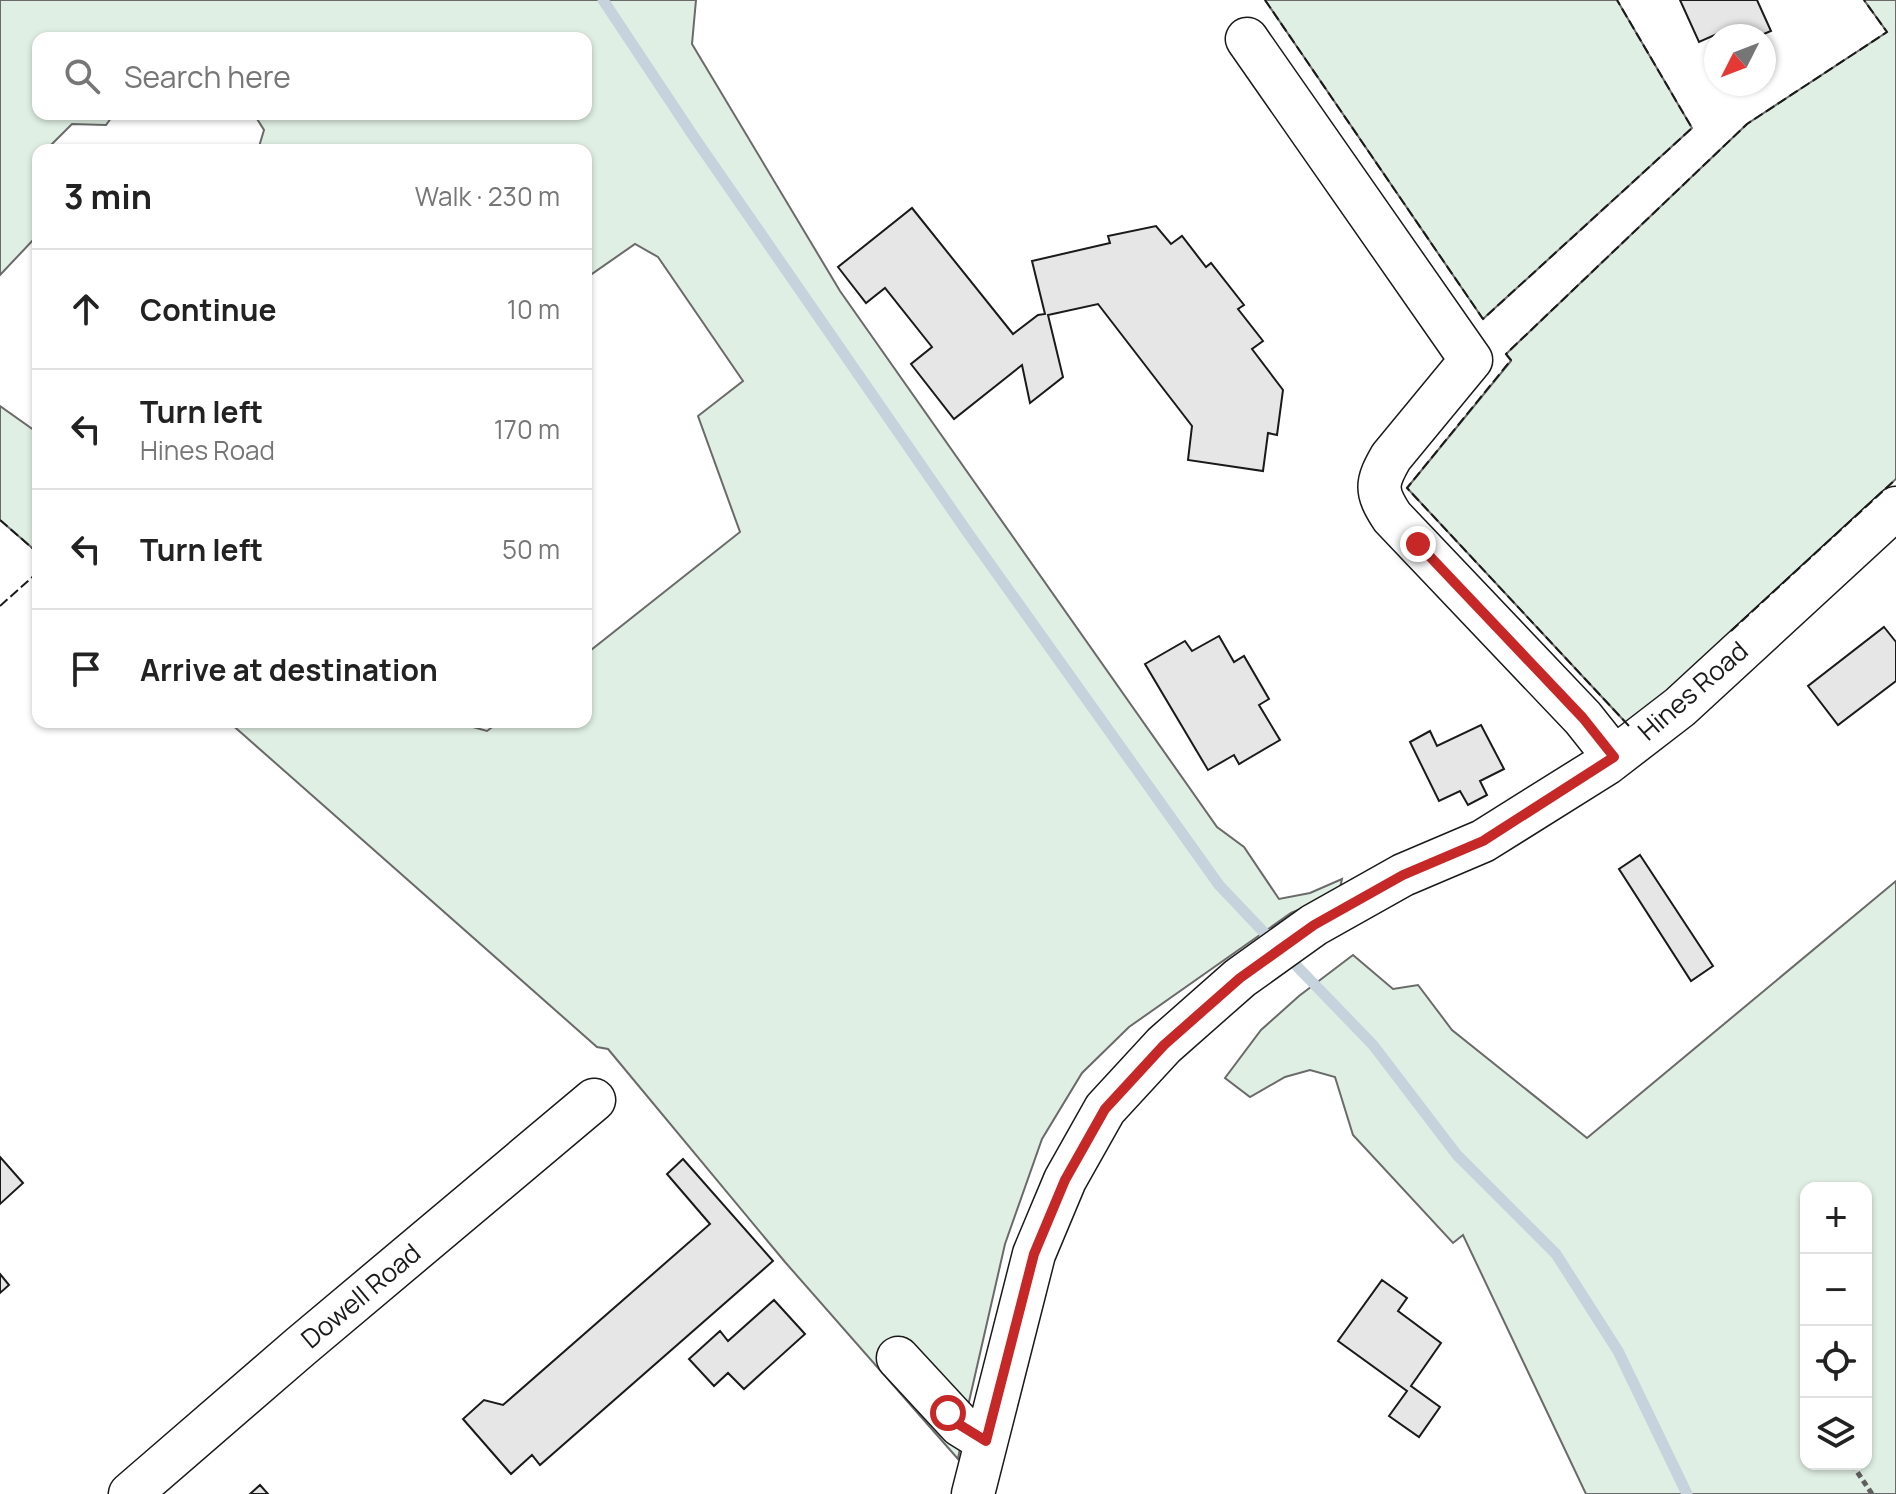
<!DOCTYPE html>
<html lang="en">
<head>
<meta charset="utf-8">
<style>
	body { margin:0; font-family:Manrope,sans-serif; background:#f6f6f6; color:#222 }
	.controls { position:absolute; right:24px; bottom:24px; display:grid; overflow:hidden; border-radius:16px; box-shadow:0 2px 6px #0004 }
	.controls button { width:72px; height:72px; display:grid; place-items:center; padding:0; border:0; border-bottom:2px solid #e0e0e0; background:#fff; color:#222; font:40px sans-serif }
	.compass { position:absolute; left:1704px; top:24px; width:72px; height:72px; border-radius:50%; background:#fff; box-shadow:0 2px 6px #0004; rotate:228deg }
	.stop { position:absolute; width:24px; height:24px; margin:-18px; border:6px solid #c62828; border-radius:50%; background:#fff }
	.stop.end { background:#c62828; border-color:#fff; box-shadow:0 2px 8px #0008 }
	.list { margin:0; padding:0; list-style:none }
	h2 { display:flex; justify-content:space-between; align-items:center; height:104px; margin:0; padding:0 32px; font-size:34px }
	h2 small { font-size:26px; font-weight:400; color:#767676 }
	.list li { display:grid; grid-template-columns:52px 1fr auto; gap:24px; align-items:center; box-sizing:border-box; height:120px; padding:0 32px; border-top:2px solid #e0e0e0 }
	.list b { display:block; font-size:30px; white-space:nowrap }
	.list p { margin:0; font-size:26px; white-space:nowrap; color:#767676 }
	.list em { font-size:26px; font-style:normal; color:#767676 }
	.icon { flex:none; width:44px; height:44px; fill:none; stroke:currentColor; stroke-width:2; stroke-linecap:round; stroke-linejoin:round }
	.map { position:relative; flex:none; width:1896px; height:1494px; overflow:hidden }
	.search { position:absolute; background:#fff; box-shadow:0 2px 6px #0004; left:32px; top:32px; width:560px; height:88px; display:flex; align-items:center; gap:20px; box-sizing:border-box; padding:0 28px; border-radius:16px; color:#767676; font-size:30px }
	.panel { position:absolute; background:#fff; box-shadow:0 2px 6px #0004; left:32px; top:144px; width:560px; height:584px; border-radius:16px }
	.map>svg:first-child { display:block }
	.green { fill:#e0efe3; stroke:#6a6a6a; stroke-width:2; fill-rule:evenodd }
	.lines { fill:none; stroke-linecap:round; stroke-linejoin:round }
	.stream { stroke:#c6d2dc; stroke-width:11 }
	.building { fill:#e6e6e6; stroke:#1a1a1a; stroke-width:2 }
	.minor-casing { stroke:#1a1a1a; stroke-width:45 }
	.path { stroke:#5f5f5f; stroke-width:5; stroke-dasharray:6 4; stroke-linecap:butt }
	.minor { stroke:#fff; stroke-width:42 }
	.fence { stroke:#1a1a1a; stroke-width:2; stroke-dasharray:10 4; stroke-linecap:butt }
	.route { stroke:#c62828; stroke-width:10 }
	.labels { text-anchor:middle; stroke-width:6; stroke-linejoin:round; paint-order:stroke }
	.street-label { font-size:26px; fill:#1a1a1a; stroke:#fff }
</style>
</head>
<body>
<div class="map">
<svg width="1896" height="1494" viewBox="0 0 1896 1494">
	<rect width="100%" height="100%" fill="#fff"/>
	<path class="green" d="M0 0H696L692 44 840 291 1217 827 1244 847 1279 899 1310 893 1342 879 1340 888 1322 900 1291 913 1129 1027 1082 1073 1042 1139 1005 1244 968 1406 958 1459 785 1262 608 1049 597 1047 229 722H455L487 731 499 722H586V654L740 532 698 416 743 381 658 257 635 244 586 278V150H258L264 130 254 114H586V38H38V114H114L106 125 72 124 46 150H38V158L35 161 38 168V224L35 238 0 275Z
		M1265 0H1617L1692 128 1483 319Z
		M1864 0H1896V479L1629 726 1407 488 1511 361 1506 354 1747 124 1887 32Z
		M0 406 38 433V553L0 520Z
		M1896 881V1494H1586L1463 1235 1453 1243 1353 1135 1335 1077 1310 1070 1285 1077 1250 1097 1225 1078 1261 1030 1299 996 1353 955 1393 989 1418 985 1452 1030 1587 1138ZM1806 1188H1866V1464H1806Z"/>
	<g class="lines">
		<path class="stream" d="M603 0 694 137 968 533 1219 885 1275 944
			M1287 956 1373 1045 1457 1155 1556 1254 1618 1351 1687 1494"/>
	</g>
	<path class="building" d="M1680 0H1757L1771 31 1759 36H1720L1719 33 1699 42Z
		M912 208 1013 334 1038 315 1045 314 1032 261 1110 243 1108 236 1156 226 1171 244 1182 236 1206 267 1211 263 1244 305 1238 309 1263 341 1252 349 1283 390 1277 435 1268 433 1263 471 1188 460 1192 426 1098 304 1048 315 1063 377 1030 403 1022 365 954 419 911 364 932 347 885 288 866 303 838 267Z
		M1884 627 1896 642V681L1838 725 1808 686Z
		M1219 636 1234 662 1244 656 1269 699 1259 705 1280 740 1239 764 1234 755 1208 770 1145 664 1185 641 1192 651Z
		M1481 725 1504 769 1480 781 1487 795 1468 805 1460 791 1439 801 1410 742 1430 731 1437 746Z
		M1640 855 1713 966 1691 981 1619 869Z
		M0 1157 23 1183 0 1204Z
		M683 1159 773 1261 540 1465 532 1455 511 1474 463 1419 484 1400 503 1405 710 1224 667 1174Z
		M0 1274 9 1285 0 1293Z
		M1382 1280 1407 1298 1398 1311 1441 1343 1411 1386 1440 1407 1419 1437 1389 1416 1407 1391 1338 1341Z
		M774 1300 805 1334 744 1389 728 1373 714 1386 689 1359 720 1331 728 1341Z
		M260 1485 268 1494H250Z"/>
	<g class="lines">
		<g class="minor-casing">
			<path id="minor" d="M1247 39 1471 360 1391 457C1376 483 1375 491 1392 517L1583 718 1614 757
				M898 1358 960 1425 986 1441
				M130 1494 300 1347 594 1100
				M973 1494 1034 1254 1065 1180 1105 1109 1164 1045 1240 978 1314 925 1403 875 1483 841 1606 764 1680 707 1896 508"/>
		</g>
		<path class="path" d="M1852 1464 1872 1494"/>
		<use href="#minor" class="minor"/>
		<path class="fence" d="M1265 0 1483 319 1692 128 1617 0
			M0 520 38 553
			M0 606 38 572
			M1731 631 1896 479
			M1629 726 1407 488 1511 360 1506 354 1747 124 1887 32 1864 0"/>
	</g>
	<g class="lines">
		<path class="route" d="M948 1413 960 1425 986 1441 1034 1254 1065 1180 1105 1109 1164 1045 1240 978 1314 925 1403 875 1483 841 1614 757 1583 718 1418 544"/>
	</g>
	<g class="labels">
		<g class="street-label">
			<text transform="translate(1693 691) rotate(-41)" y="9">Hines Road</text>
			<text transform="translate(361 1296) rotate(-40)" y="9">Dowell Road</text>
		</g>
	</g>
</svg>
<div class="controls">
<button>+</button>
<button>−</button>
<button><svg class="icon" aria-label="locate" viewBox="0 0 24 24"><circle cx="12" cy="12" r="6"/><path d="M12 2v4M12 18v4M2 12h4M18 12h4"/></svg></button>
<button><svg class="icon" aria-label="layers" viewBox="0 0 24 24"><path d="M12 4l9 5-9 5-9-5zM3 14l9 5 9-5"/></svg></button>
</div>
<svg class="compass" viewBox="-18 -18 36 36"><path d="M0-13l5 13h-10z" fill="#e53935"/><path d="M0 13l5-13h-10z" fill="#767676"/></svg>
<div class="stop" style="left:948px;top:1413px"></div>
<div class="stop end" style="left:1418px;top:544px"></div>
<div class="search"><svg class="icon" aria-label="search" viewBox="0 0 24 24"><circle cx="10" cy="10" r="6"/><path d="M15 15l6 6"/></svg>Search here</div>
<section class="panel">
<h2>3 min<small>Walk · 230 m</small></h2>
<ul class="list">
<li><svg class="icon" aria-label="ahead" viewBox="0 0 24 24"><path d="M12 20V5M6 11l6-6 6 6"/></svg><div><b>Continue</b></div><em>10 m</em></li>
<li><svg class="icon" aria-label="left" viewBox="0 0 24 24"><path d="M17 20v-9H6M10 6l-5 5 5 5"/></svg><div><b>Turn left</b><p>Hines Road</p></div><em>170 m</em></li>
<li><svg class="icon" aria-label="left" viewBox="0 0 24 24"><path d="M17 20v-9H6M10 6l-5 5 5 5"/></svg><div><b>Turn left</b></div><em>50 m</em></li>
<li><svg class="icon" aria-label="arrive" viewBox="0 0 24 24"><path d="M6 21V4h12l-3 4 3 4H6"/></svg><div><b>Arrive at destination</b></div></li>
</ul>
</section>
</div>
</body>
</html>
